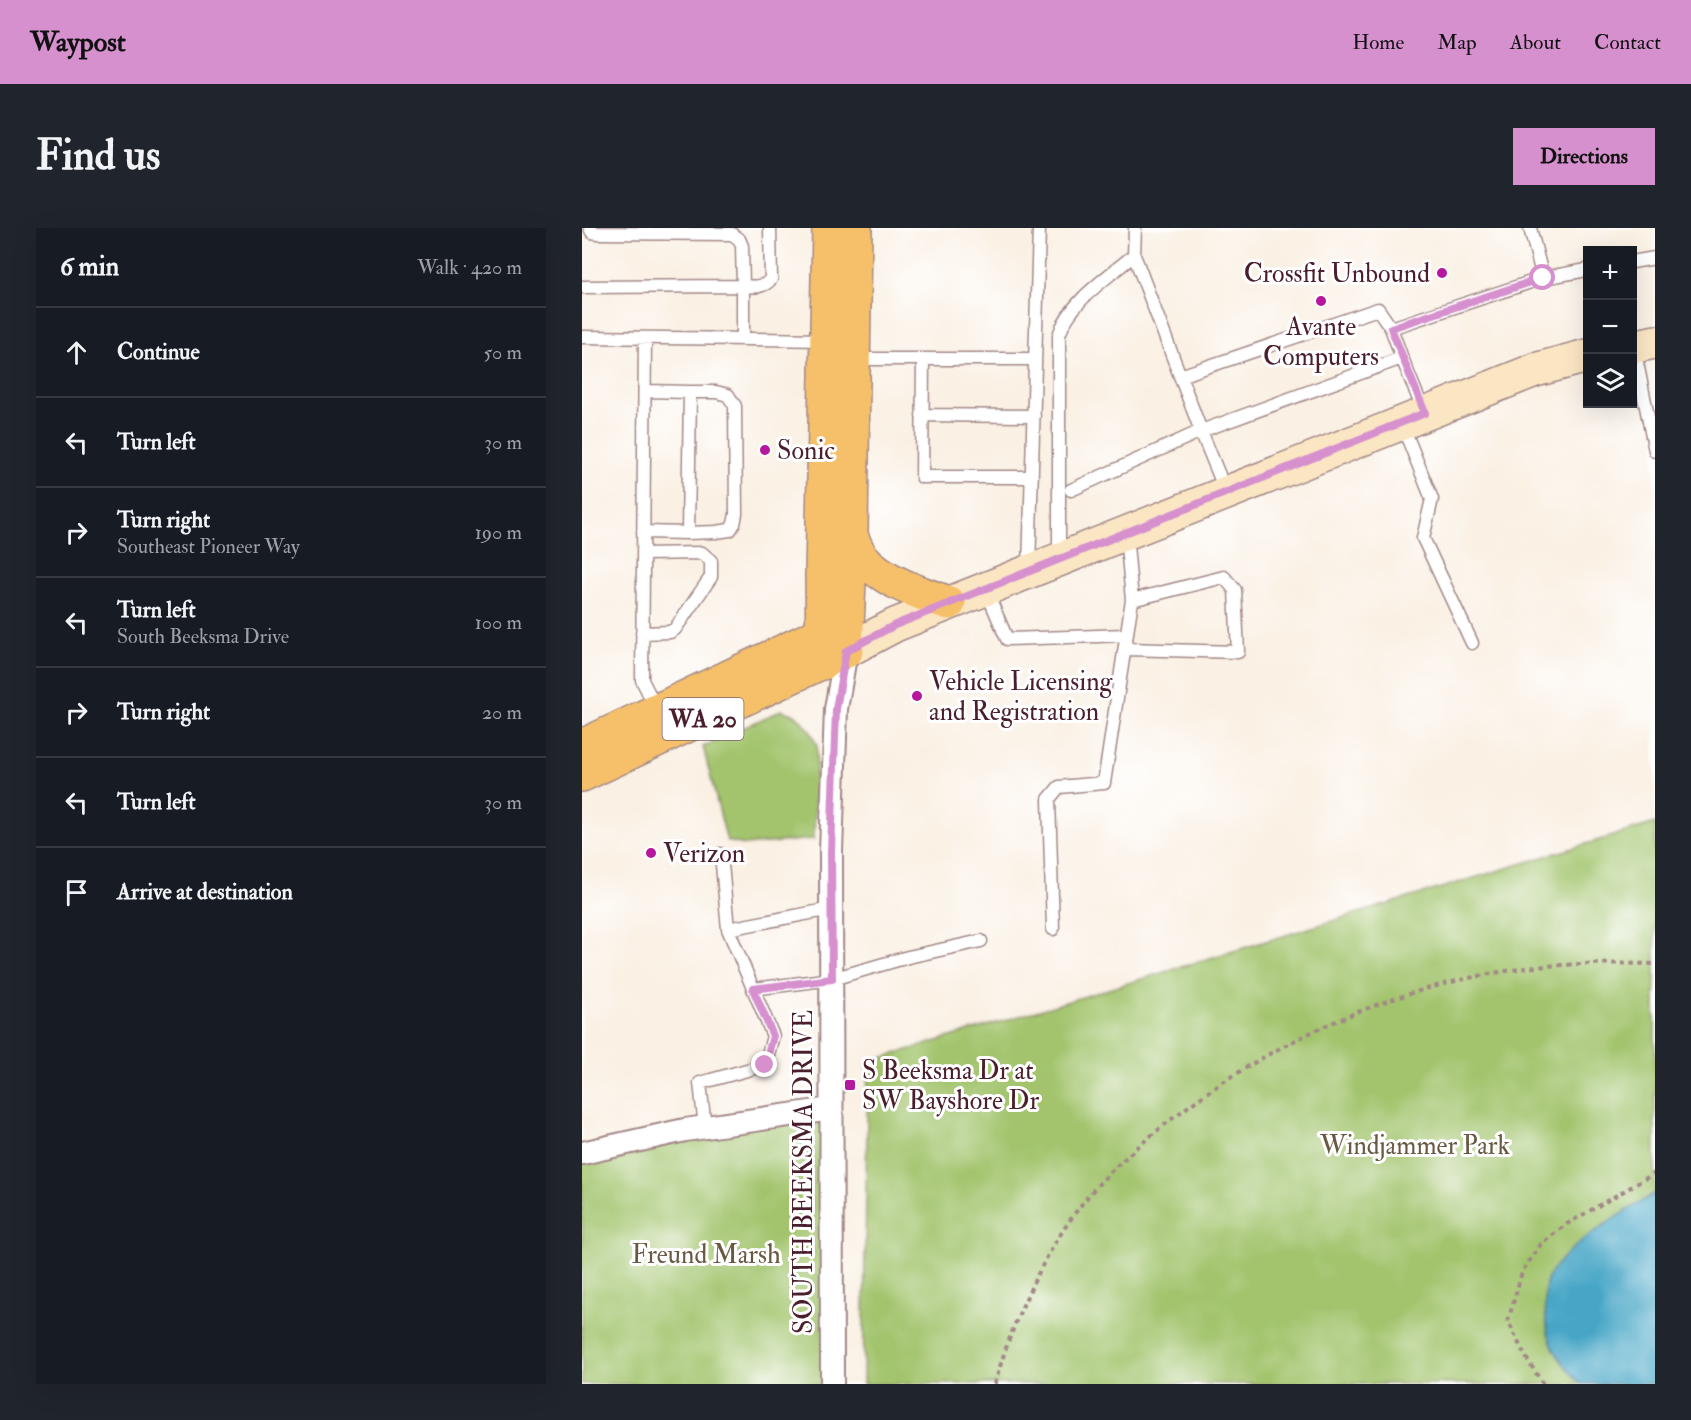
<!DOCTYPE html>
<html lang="en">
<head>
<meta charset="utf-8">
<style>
	body { margin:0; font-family:"IM FELL Double Pica",serif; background:#20242c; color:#f1f3f6 }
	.controls { position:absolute; right:18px; top:18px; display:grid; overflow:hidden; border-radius:0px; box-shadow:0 6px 24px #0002 }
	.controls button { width:54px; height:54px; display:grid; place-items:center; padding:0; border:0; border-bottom:2px solid #363941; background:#171b24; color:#f1f3f6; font:30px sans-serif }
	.stop { position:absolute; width:18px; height:18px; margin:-14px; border:4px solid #d690ce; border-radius:50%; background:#fff }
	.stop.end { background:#d690ce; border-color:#fff; box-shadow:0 2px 6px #0008 }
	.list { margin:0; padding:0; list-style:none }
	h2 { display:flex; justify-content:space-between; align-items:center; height:78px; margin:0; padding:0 24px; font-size:26px }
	h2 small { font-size:20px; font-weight:400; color:#9ea1a6 }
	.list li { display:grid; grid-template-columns:39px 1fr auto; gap:18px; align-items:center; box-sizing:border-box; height:90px; padding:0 24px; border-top:2px solid #363941 }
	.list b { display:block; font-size:22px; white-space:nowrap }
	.list p { margin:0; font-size:20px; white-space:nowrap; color:#9ea1a6 }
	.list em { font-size:20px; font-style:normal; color:#9ea1a6 }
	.icon { flex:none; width:33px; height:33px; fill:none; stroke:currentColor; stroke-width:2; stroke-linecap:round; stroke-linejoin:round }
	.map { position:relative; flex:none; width:1073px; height:1156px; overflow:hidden; border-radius:0px }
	header { display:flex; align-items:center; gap:36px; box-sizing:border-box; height:84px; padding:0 30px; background:#d690ce; color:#111 }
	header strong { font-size:28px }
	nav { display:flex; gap:33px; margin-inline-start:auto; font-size:21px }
	.intro { display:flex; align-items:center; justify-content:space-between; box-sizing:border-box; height:144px; padding:0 36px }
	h1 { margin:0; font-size:42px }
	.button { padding:15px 27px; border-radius:0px; background:#d690ce; color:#111; font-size:21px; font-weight:700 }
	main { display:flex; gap:36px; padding:0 36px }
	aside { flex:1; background:#171b24; border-radius:0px; box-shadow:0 6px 24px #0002 }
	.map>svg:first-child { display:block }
	.green { fill:#a3c46d; stroke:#76724c; stroke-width:1.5 }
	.water { fill:#47a6c6; stroke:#486278; stroke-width:1.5 }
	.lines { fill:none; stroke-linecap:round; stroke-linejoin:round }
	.lane-casing { stroke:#a28887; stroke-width:15 }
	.street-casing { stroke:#a28887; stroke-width:26 }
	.secondary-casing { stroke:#a28887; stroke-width:36 }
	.primary-casing { stroke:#a28887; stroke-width:36 }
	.path { stroke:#a28887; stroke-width:4; stroke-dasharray:4.5 4.5; stroke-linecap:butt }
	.lane { stroke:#fff; stroke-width:12 }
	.street { stroke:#fff; stroke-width:22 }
	.secondary { stroke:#fbe6c4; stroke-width:33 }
	.primary { stroke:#f6c06b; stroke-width:33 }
	.route { stroke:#d690ce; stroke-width:8 }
	.poi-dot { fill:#b5179e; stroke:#fff; stroke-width:2 }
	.labels { text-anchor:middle; stroke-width:6; stroke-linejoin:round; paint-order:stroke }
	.shield { fill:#fff; stroke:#80626b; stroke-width:1.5 }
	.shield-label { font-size:24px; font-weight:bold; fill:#4a1f2b }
	.poi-label { font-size:26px; fill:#4a1f2b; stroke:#fff; text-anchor:start }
	.park-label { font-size:26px; fill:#695942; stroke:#fff }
	.street-label { font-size:26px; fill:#4a1f2b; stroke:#fff }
</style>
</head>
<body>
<header>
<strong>Waypost</strong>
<nav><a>Home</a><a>Map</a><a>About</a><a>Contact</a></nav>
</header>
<div class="intro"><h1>Find us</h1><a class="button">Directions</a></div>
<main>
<aside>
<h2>6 min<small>Walk · 420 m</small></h2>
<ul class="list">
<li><svg class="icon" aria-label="ahead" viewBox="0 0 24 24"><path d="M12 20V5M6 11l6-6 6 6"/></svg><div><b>Continue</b></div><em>50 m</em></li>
<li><svg class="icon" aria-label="left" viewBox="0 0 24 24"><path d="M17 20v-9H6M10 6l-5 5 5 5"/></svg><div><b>Turn left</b></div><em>30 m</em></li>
<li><svg class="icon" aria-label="right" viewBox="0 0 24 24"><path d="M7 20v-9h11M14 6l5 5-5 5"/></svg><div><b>Turn right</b><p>Southeast Pioneer Way</p></div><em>190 m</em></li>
<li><svg class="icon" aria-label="left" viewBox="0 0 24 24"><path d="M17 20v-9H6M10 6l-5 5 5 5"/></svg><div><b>Turn left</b><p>South Beeksma Drive</p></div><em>100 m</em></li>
<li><svg class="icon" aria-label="right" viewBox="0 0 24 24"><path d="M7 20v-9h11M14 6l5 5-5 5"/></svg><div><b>Turn right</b></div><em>20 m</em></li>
<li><svg class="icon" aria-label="left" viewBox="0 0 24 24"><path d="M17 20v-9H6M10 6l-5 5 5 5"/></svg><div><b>Turn left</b></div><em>30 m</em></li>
<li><svg class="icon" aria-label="arrive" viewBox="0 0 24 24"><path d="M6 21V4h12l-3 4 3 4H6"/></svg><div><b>Arrive at destination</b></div></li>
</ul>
</aside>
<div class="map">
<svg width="1073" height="1156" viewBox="0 0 1073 1156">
	<rect width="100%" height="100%" fill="#fff"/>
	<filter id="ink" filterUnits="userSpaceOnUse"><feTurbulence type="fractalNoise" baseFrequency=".0167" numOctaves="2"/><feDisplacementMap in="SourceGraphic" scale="12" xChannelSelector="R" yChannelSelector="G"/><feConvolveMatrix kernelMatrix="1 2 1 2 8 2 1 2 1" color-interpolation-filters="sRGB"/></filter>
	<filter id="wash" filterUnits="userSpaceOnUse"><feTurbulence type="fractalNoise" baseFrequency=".008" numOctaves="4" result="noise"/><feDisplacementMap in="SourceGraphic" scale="24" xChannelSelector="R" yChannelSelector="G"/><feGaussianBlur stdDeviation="1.35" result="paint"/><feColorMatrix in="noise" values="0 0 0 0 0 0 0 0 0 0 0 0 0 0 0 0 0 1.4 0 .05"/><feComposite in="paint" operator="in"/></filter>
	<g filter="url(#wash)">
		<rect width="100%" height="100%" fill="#faf0e3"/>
		<path class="green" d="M199 482 214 487 227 501 235 518 232 611 163 617 145 613 121 519Z
			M1073 595V1156H281L286 834Z
			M249 881 250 1156H0V925Z"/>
		<path class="water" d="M1073 965V1156H999C974 1129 964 1117 963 1079 963 1071 962 1063 964 1056 970 1024 1046 982 1073 965Z"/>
	</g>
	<g filter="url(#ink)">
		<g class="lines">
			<g class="lane-casing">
				<path id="lane" d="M8 0 10 4 16 5 150 6 157 11 160 18 161 58C171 59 182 60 189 51L188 0
					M553 0 552 27 619 203 644 264
					M948 0 961 50
					M1050 34 1073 30
					M0 59 161 58V111
					M0 109 245 112
					M63 110 60 452 74 480
					M1052 120 1073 223
					M820 130 842 184
					M273 131H453
					M341 131 340 249H450
					M598 148 796 81 809 100 961 50 1005 42
					M340 187 452 188
					M820 196 850 271 841 310 890 415
					M489 262 619 203 820 130 809 100
					M61 304 106 305 108 164 63 163
					M106 305 134 304 148 302 152 296 154 286 153 178 146 167 134 164H108
					M477 330V107C488 73 525 50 552 27
					M447 341 457 0
					M404 362 425 411 545 407
					M60 405 88 404 93 401 129 349V333L120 325 61 326
					M543 421 656 424 653 362 642 349 550 372
					M139 626 146 701
					M471 701 467 571 477 559 522 555 550 372 544 306
					M171 761 250 751 326 729 399 713
					M123 899 118 855 183 837 191 808 146 701 249 681"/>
			</g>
			<g class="street-casing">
				<path id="street" d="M0 925 103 902 249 881
					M250 1156 249 624 254 481 264 423"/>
			</g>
			<g class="secondary-casing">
				<path id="secondary" d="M1050 119 1073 114
					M264 423 313 397 953 142 1005 128"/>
			</g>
			<g class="primary-casing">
				<path id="primary" d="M269 308C272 314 275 323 280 329 300 353 338 365 367 375
					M241 435 240 347 247 0
					M0 518 259 396
					M0 547 264 423 269 308 273 0"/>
			</g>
			<path class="path" d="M413 1156C430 1092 465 1017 508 966 529 941 555 919 581 898 680 818 797 764 924 743 972 735 1024 735 1073 736
				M961 1156 943 1128 926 1093 940 1044 959 1016 985 996 1073 945"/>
			<use href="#lane" class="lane"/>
			<use href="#street" class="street"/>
			<use href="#secondary" class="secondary"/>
			<use href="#primary" class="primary"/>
		</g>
	</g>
	<g class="lines" filter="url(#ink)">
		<path class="route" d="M183 837 191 808 171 761 250 751 249 624 254 481 264 423 313 397 843 185 809 100 961 50"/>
	</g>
	<g class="poi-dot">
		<circle cx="860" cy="45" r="6"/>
		<circle cx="739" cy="73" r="6"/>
		<circle cx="183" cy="222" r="6"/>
		<circle cx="335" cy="468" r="6"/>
		<circle cx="69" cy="625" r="6"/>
		<rect x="262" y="851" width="12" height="12" rx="3"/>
	</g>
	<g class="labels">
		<rect class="shield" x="80.5" y="470" width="81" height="42" rx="4.5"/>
		<g class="shield-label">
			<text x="121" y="499">WA 20</text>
		</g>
		<g class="poi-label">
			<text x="848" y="54" text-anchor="end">Crossfit Unbound</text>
			<text x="739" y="107" text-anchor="middle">Avante<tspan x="739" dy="30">Computers</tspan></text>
			<text x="195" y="231">Sonic</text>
			<text x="347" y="462">Vehicle Licensing<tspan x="347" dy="30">and Registration</tspan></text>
			<text x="81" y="634">Verizon</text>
			<text x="280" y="851">S Beeksma Dr at<tspan x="280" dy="30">SW Bayshore Dr</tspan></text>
		</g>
		<g class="park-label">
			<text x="833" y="926">Windjammer Park</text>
			<text x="124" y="1035">Freund Marsh</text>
		</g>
		<g class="street-label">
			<text transform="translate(221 944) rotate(-90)" y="9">SOUTH BEEKSMA DRIVE</text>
		</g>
	</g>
</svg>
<div class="controls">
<button>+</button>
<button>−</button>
<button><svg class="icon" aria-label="layers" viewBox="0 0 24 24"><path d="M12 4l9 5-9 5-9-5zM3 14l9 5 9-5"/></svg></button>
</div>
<div class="stop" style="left:961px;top:50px"></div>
<div class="stop end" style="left:183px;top:837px"></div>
</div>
</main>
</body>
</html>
